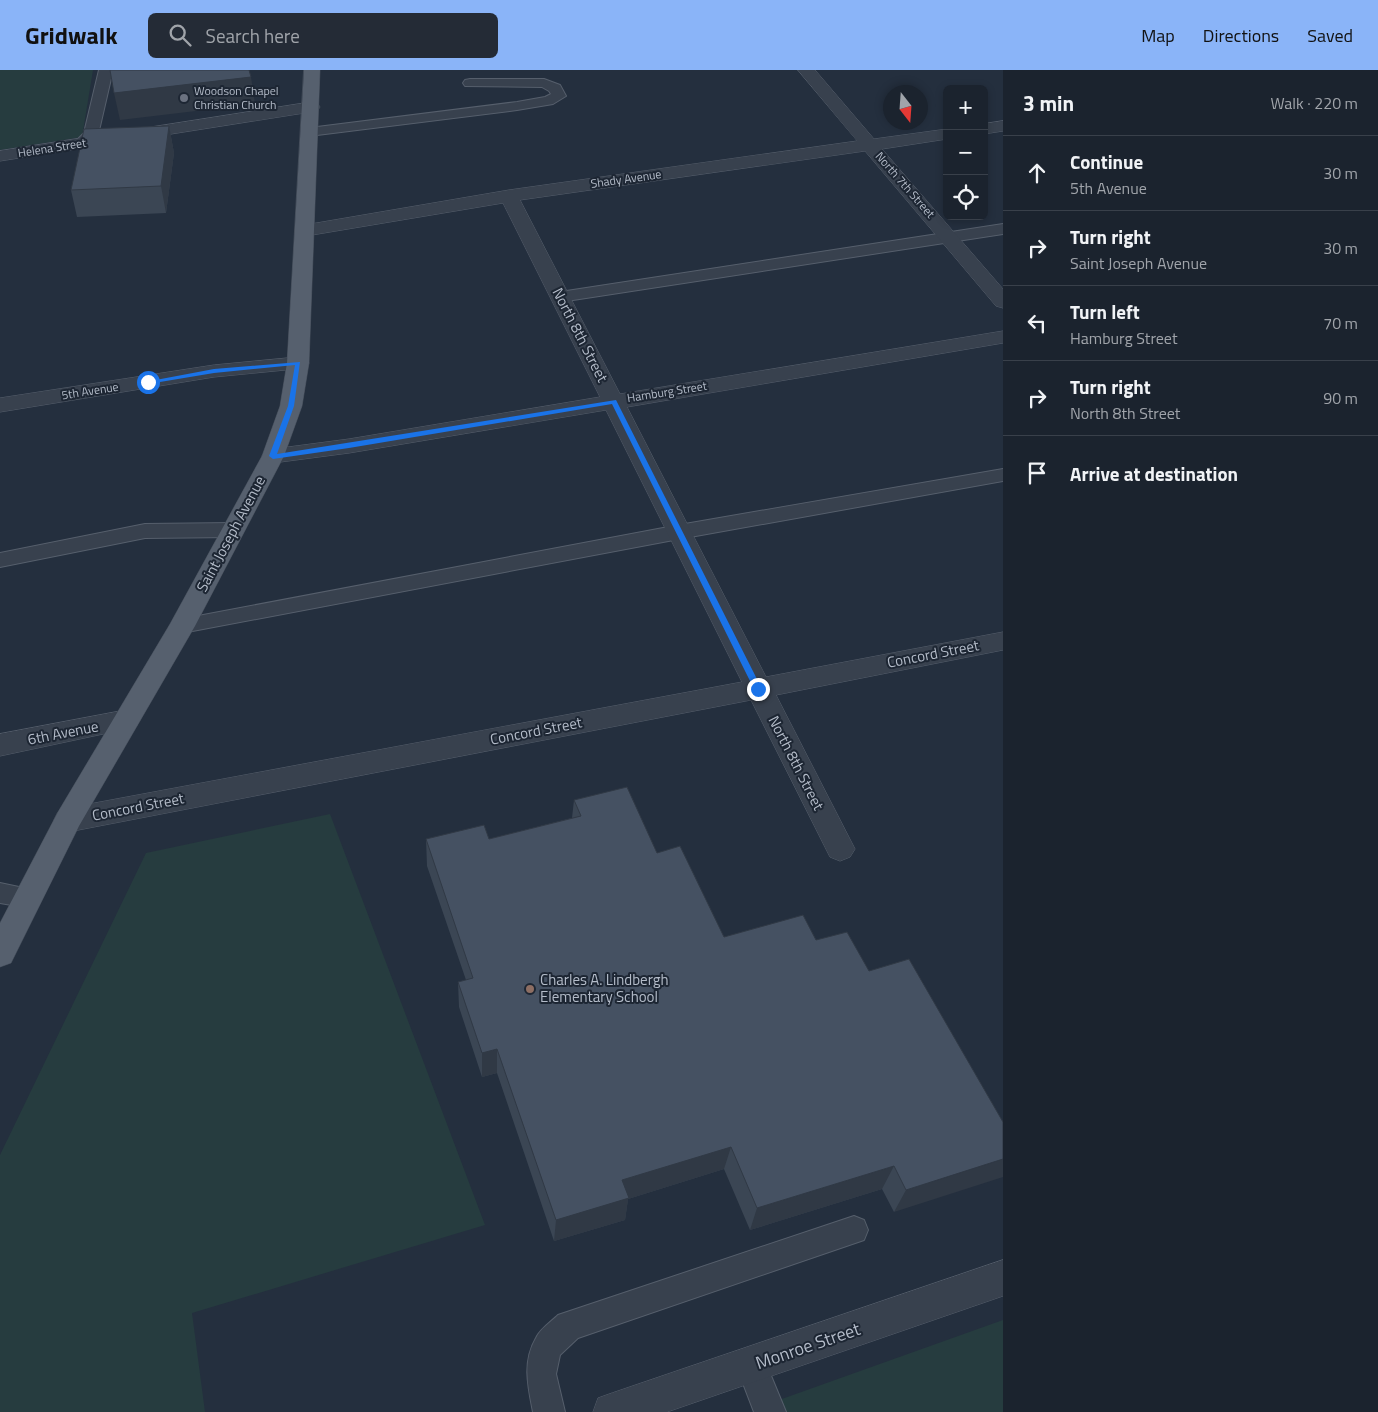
<!DOCTYPE html>
<html lang="en">
<head>
<meta charset="utf-8">
<style>
	body { margin:0; font-family:"Titillium Web",sans-serif; background:#242b36; color:#f1f3f6 }
	.controls { position:absolute; right:15px; top:15px; display:grid; overflow:hidden; border-radius:8px; box-shadow:0 2px 8px #0003 }
	.controls button { width:45px; height:45px; display:grid; place-items:center; padding:0; border:0; border-bottom:1px solid #39404a; background:#1b232e; color:#f1f3f6; font:25px sans-serif }
	.compass { position:absolute; left:883px; top:15px; width:45px; height:45px; border-radius:50%; background:#1b232e; box-shadow:0 2px 8px #0003; rotate:163deg }
	.stop { position:absolute; width:15px; height:15px; margin:-11px; border:4px solid #1a73e8; border-radius:50%; background:#fff }
	.stop.end { background:#1a73e8; border-color:#fff; box-shadow:0 1px 5px #0008 }
	.list { margin:0; padding:0; list-style:none }
	h2 { display:flex; justify-content:space-between; align-items:center; height:65px; margin:0; padding:0 20px; font-size:21px }
	h2 small { font-size:16px; font-weight:400; color:#a0a4aa }
	.list li { display:grid; grid-template-columns:32px 1fr auto; gap:15px; align-items:center; box-sizing:border-box; height:75px; padding:0 20px; border-top:1px solid #39404a }
	.list b { display:block; font-size:19px; white-space:nowrap }
	.list p { margin:0; font-size:16px; white-space:nowrap; color:#a0a4aa }
	.list em { font-size:16px; font-style:normal; color:#a0a4aa }
	.icon { flex:none; width:28px; height:28px; fill:none; stroke:currentColor; stroke-width:2; stroke-linecap:round; stroke-linejoin:round }
	.map { position:relative; flex:none; width:1003px; height:1342px; overflow:hidden }
	header { display:flex; align-items:center; gap:30px; box-sizing:border-box; height:70px; padding:0 25px; background:#8ab4f8; color:#111 }
	header strong { font-size:24px }
	nav { display:flex; gap:28px; margin-inline-start:auto; font-size:18px }
	.search { width:350px; height:45px; background:#242b36; display:flex; align-items:center; gap:12px; box-sizing:border-box; padding:0 18px; border-radius:8px; color:#a0a4aa; font-size:19px }
	main { display:flex }
	aside { flex:1; background:#1b232e }
	.map>svg:first-child { display:block }
	.green { fill:#263c3f }
	.lines { fill:none; stroke-linecap:round; stroke-linejoin:round }
	.service-casing { stroke:#565f6c; stroke-width:2 }
	.minor-casing { stroke:#565f6c; stroke-width:1 }
	.tertiary-casing { stroke:#565f6c; stroke-width:1 }
	.primary-casing { stroke:#414a57; stroke-width:1 }
	.service { fill:#38414e; fill-rule:evenodd }
	.minor { fill:#38414e; fill-rule:evenodd }
	.tertiary { fill:#38414e; fill-rule:evenodd }
	.primary { fill:#56606e; fill-rule:evenodd }
	.wall { fill:#3b4654 }
	.shaded-wall { fill:#303945 }
	.building { fill:#455162; stroke:#303945 }
	.route { fill:#1a73e8 }
	.worship-dot { fill:#6b7280; stroke:#1d2633; stroke-width:2 }
	.education-dot { fill:#8d6e63; stroke:#1d2633; stroke-width:2 }
	.labels { text-anchor:middle; stroke-width:4; stroke-linejoin:round; paint-order:stroke }
	.far-poi-label { font-size:12px; fill:#b4bcc9; stroke:#1d2633; text-anchor:start }
	.far-street-label { font-size:12px; fill:#b4bcc9; stroke:#1d2633 }
	.street-label { font-size:15px; fill:#b4bcc9; stroke:#1d2633 }
	.poi-label { font-size:15px; fill:#b4bcc9; stroke:#1d2633; text-anchor:start }
	.near-street-label { font-size:18px; fill:#b4bcc9; stroke:#1d2633 }
</style>
</head>
<body>
<header>
<strong>Gridwalk</strong>
<div class="search"><svg class="icon" aria-label="search" viewBox="0 0 24 24"><circle cx="10" cy="10" r="6"/><path d="M15 15l6 6"/></svg>Search here</div>
<nav><a>Map</a><a>Directions</a><a>Saved</a></nav>
</header>
<main>
<div class="map">
<svg width="1003" height="1342" viewBox="0 0 1003 1342">
	<rect width="100%" height="100%" fill="#242f3e"/>
	<path class="green" d="M0 0H93L82 67 0 80Z
		M330 744 485 1155 192 1243 205 1342H0V1085L146 783Z
		M1003 1250V1342H784L779 1330Z"/>
	<g class="lines">
		<g class="service-casing">
			<path id="service" d="M99 0H113L98 65 85 77H75L73 74 84 63Z
				M470 9H544L560 15 566 26 553 34 517 40 309 66 304 65 302 62 304 59 309 58 517 32 545 27 551 24 549 21 542 17 465 16 463 13 465 10Z
				M1003 154V164L560 232 554 231 552 227 554 223 560 222Z
				M1003 399V411L679 469 182 563 175 561 172 556 175 551 182 549 679 455Z
				M233 453 240 455 243 460 240 465 233 467 145 468 0 497V483L145 454Z
				M0 813 38 821 41 828 38 835 29 838 0 833Z
				M854 1146 864 1150 868 1160 864 1170 578 1268 560 1285 556 1304 565 1342H533C528 1317 522 1292 536 1268 540 1259 551 1252 558 1245Z
				M751 1280 762 1284 786 1342H754L736 1295 740 1284Z"/>
		</g>
		<g class="minor-casing">
			<path id="minor" d="M798 0H815L874 69 947 59V69L882 79 1003 219V238L996 236 865 81 520 130 620 324 1003 261V273L627 337 766 607 1003 562V580L776 625 855 779 850 787 840 791 830 787 751 630 68 762 58 758 54 750 58 742 68 738 742 612 606 340 349 383 273 393 265 391 262 386 265 381 273 379 349 369 600 327 503 133 306 166 299 164 296 160 299 156 509 120 857 71Z
				M311 32 317 33 320 37 317 41 0 91V81Z
				M1003 51V61L984 64V54Z
				M126 640 136 643 140 650 136 657 0 686V664Z
				M1003 1190V1226L667 1342H593L598 1328 612 1323Z"/>
		</g>
		<g class="tertiary-casing">
			<path id="tertiary" d="M298 287 306 288 309 293 306 298 214 307 0 342V328L214 295Z"/>
		</g>
		<g class="primary-casing">
			<path id="primary" d="M304 0H320L309 293 302 336 284 386 195 556 79 756 11 893 0 897V853L58 742 170 554 262 386 280 336 287 293Z"/>
		</g>
		<use href="#service" class="service"/>
		<use href="#minor" class="minor"/>
		<use href="#tertiary" class="tertiary"/>
		<use href="#primary" class="primary"/>
	</g>
	<path class="wall" d="M169 56 174 83 166 143 77 147 71 120Z
		M574 730 657 783 724 867 816 870 869 901 1003 1052 894 1142 882 1119 750 1160 724 1099 628 1129 625 1150 554 1171 497 1003 482 1007 459 937 458 912 466 910 427 796 426 769H489L572 748Z"/>
	<path class="shaded-wall" d="M251 7 255 34 120 50 114 23Z
		M169 56 174 83 166 143 161 116Z
		M497 979V1003L482 1007V983Z
		M731 1077 724 1099 628 1129 625 1150 554 1171 556 1150 622 1110Z
		M1003 1089V1107L894 1142 906 1120Z
		M894 1096 882 1119 750 1160 757 1138Z"/>
	<path class="building" d="M110 0H249L251 7 114 23Z
		M169 56 161 116 71 120 84 59Z
		M627 717 657 783 680 776 724 867 803 845 816 870 847 862 869 901 909 889 1003 1052V1089L906 1120 894 1096 757 1138 731 1077 622 1110 629 1128 556 1150 497 979 482 983 458 912 473 908 426 769 484 755 489 769 581 746 574 730Z"/>
	<path class="route" d="M300 292 294 336 277 384 616 330 762 619 761 621H756L754 619 612 334 349 378 273 389 269 386 288 336 295 295 214 303 148 314 145 312 214 299Z"/>
	<circle class="worship-dot" cx="184" cy="28" r="5"/>
	<circle class="education-dot" cx="530" cy="919" r="5"/>
	<g class="labels">
		<g class="far-poi-label">
			<text x="194" y="25">Woodson Chapel<tspan x="194" dy="14">Christian Church</tspan></text>
		</g>
		<g class="far-street-label">
			<text transform="translate(52 78) rotate(-9)" y="4">Helena Street</text>
			<text transform="translate(626 109) rotate(-8)" y="4">Shady Avenue</text>
			<text transform="translate(905 115) rotate(49)" y="4">North 7th Street</text>
			<text transform="translate(90 321) rotate(-9)" y="4">5th Avenue</text>
			<text transform="translate(667 322) rotate(-9)" y="4">Hamburg Street</text>
		</g>
		<g class="street-label">
			<text transform="translate(580 265) rotate(63)" y="5">North 8th Street</text>
			<text transform="translate(231 464) rotate(-62)" y="5">Saint Joseph Avenue</text>
			<text transform="translate(933 584) rotate(-11)" y="5">Concord Street</text>
			<text transform="translate(536 661) rotate(-11)" y="5">Concord Street</text>
			<text transform="translate(63 663) rotate(-11)" y="5">6th Avenue</text>
			<text transform="translate(796 693) rotate(63)" y="5">North 8th Street</text>
			<text transform="translate(138 737) rotate(-11)" y="5">Concord Street</text>
		</g>
		<g class="poi-label">
			<text x="540" y="915">Charles A. Lindbergh<tspan x="540" dy="17">Elementary School</tspan></text>
		</g>
		<g class="near-street-label">
			<text transform="translate(808 1276) rotate(-19)" y="6">Monroe Street</text>
		</g>
	</g>
</svg>
<div class="controls">
<button>+</button>
<button>−</button>
<button><svg class="icon" aria-label="locate" viewBox="0 0 24 24"><circle cx="12" cy="12" r="6"/><path d="M12 2v4M12 18v4M2 12h4M18 12h4"/></svg></button>
</div>
<svg class="compass" viewBox="-18 -18 36 36"><path d="M0-13l5 13h-10z" fill="#e53935"/><path d="M0 13l5-13h-10z" fill="#a0a4aa"/></svg>
<div class="stop" style="left:148px;top:312px"></div>
<div class="stop end" style="left:758px;top:619px"></div>
</div>
<aside>
<h2>3 min<small>Walk · 220 m</small></h2>
<ul class="list">
<li><svg class="icon" aria-label="ahead" viewBox="0 0 24 24"><path d="M12 20V5M6 11l6-6 6 6"/></svg><div><b>Continue</b><p>5th Avenue</p></div><em>30 m</em></li>
<li><svg class="icon" aria-label="right" viewBox="0 0 24 24"><path d="M7 20v-9h11M14 6l5 5-5 5"/></svg><div><b>Turn right</b><p>Saint Joseph Avenue</p></div><em>30 m</em></li>
<li><svg class="icon" aria-label="left" viewBox="0 0 24 24"><path d="M17 20v-9H6M10 6l-5 5 5 5"/></svg><div><b>Turn left</b><p>Hamburg Street</p></div><em>70 m</em></li>
<li><svg class="icon" aria-label="right" viewBox="0 0 24 24"><path d="M7 20v-9h11M14 6l5 5-5 5"/></svg><div><b>Turn right</b><p>North 8th Street</p></div><em>90 m</em></li>
<li><svg class="icon" aria-label="arrive" viewBox="0 0 24 24"><path d="M6 21V4h12l-3 4 3 4H6"/></svg><div><b>Arrive at destination</b></div></li>
</ul>
</aside>
</main>
</body>
</html>
